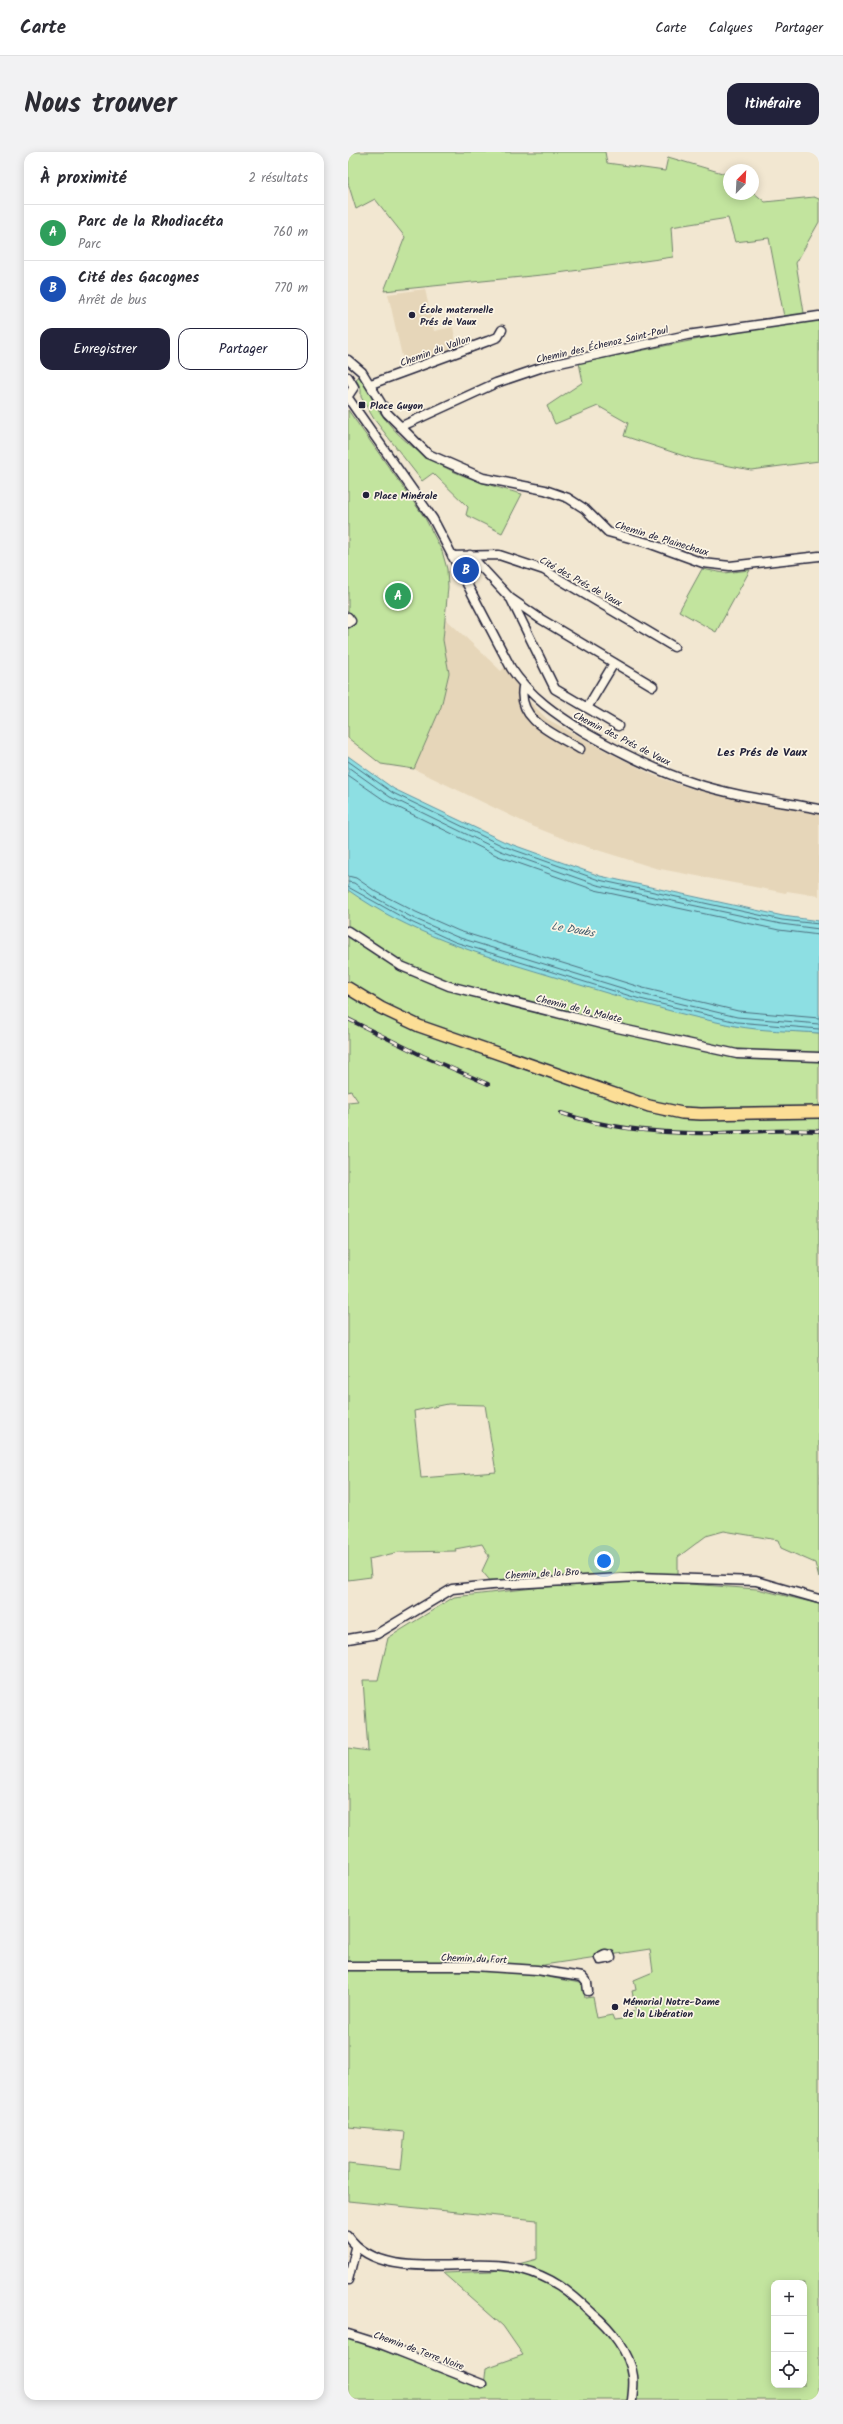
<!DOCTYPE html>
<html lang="fr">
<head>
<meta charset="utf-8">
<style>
	body { margin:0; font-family:Kalam,sans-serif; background:#f2f2f3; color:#2b2b33 }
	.controls { position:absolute; right:12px; bottom:12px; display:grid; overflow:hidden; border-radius:8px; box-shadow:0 2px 10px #0003 }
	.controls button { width:36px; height:36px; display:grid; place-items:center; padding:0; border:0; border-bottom:1px solid #e1e1e2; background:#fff; color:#2b2b33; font:20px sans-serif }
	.compass { position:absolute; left:375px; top:12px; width:36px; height:36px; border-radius:50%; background:#fff; box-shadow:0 2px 10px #0003; rotate:24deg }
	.you { position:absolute; left:256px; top:1409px; width:14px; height:14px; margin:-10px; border:3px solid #fff; border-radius:50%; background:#1a73e8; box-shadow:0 0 0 6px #1a73e833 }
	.badge { display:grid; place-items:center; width:26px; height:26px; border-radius:50%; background:#22223b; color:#fff; font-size:13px; font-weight:700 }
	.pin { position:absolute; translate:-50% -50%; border:2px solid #fff; box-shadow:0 1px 4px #0006 }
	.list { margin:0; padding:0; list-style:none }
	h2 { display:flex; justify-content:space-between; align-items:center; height:52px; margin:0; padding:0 16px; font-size:17px }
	h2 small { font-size:13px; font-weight:400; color:#7c7c81 }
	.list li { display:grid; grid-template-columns:26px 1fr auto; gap:12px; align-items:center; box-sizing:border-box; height:56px; padding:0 16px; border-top:1px solid #e1e1e2 }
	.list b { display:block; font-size:15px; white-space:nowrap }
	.list p { margin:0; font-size:13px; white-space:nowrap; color:#7c7c81 }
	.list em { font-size:13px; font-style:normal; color:#7c7c81 }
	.actions { display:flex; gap:8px; padding:12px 16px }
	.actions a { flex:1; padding:9px 0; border:1px solid #22223b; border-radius:12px; text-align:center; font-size:14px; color:#22223b }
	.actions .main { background:#22223b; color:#fff }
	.icon { flex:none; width:22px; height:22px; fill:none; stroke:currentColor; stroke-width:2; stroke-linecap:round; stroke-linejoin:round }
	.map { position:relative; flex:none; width:471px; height:2248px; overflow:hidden; border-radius:12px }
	header { display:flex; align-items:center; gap:24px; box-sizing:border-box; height:56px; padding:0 20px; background:#fff; border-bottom:1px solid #e1e1e2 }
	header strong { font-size:19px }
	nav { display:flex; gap:22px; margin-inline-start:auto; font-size:14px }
	.intro { display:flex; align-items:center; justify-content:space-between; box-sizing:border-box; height:96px; padding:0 24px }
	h1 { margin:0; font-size:28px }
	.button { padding:10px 18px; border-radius:12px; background:#22223b; color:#fff; font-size:14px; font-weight:700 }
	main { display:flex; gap:24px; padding:0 24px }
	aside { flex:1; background:#fff; border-radius:12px; box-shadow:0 2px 10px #0003 }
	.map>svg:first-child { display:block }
	.built { fill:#e6d6b9 }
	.green { fill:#c2e49e; stroke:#72836c; fill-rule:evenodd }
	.water { fill:#8ddfe3; stroke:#6293a0 }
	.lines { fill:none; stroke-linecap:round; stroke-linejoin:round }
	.shore { stroke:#4d6e7e; stroke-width:1 }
	.minor-casing { stroke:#22223b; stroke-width:11 }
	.major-casing { stroke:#22223b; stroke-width:14 }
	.minor { stroke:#fcf5e5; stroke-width:8 }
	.major { stroke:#fcde96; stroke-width:11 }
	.rail-casing { stroke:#22223b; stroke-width:4 }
	.rail { stroke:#fcf5e5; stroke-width:2.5; stroke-dasharray:8; stroke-linecap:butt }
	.poi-dot { fill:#22223b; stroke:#fcf5e5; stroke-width:1.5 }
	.labels { text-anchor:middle; stroke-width:3.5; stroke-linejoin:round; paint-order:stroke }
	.poi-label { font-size:10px; font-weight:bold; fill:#22223b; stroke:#fcf5e5; text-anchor:start }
	.street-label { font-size:10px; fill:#22223b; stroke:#fcf5e5 }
	.water-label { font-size:11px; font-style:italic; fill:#425b6d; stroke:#fcf5e5 }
	.quarter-label { font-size:12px; font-weight:bold; fill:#22223b; stroke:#fcf5e5 }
</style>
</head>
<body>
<header>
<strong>Carte</strong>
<nav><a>Carte</a><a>Calques</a><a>Partager</a></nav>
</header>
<div class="intro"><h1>Nous trouver</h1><a class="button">Itinéraire</a></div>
<main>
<aside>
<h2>À proximité<small>2 résultats</small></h2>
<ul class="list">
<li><span class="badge" style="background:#2e9e5b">A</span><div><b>Parc de la Rhodiacéta</b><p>Parc</p></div><em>760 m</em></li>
<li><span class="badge" style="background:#1a4fb4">B</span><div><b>Cité des Gacognes</b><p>Arrêt de bus</p></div><em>770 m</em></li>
</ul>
<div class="actions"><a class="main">Enregistrer</a><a>Partager</a></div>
</aside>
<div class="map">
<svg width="471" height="2248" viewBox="0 0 471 2248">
	<rect width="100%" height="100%" fill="#f2e7d1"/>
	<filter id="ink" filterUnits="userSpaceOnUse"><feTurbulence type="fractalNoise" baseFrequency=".025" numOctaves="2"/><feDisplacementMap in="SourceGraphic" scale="8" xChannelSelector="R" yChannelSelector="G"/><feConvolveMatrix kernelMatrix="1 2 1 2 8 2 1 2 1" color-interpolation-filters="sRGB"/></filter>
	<g filter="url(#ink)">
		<path class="built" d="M77 137 86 179 105 175 109 197 56 213 40 142Z
			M98 467 153 519 157 515 182 550 199 567 254 597 305 623 335 634 364 642 471 661V744L439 739 438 741 307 716 224 690 184 674 66 617 93 555 101 521 95 488Z"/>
		<path class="green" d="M0 0H257L259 11 317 19 320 5 381 23V42H405V40L417 50 466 45 471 47V70L448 111 457 167 471 166V309L403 318 345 307 276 284 280 271 250 254 207 272 199 254 235 230 231 211 437 170 421 86 387 90 380 66 323 75 325 105 203 122 36 139 57 85 27 47 8 57 0 31Z
			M12 224C20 235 23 248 31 259 67 310 116 327 174 342L154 381 118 363 120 355 85 321 74 329 26 267 13 245V237L8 227Z
			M0 258 77 366 94 399 99 417 100 435 95 488 101 521 93 555 66 617 33 612 0 586Z
			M354 417 376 421 402 418 368 480 331 459Z
			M0 737 388 874 471 881V1426L467 1411 433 1396 430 1388 376 1379 358 1384 330 1405V1423L295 1421 192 1426 144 1431 134 1419 141 1404 134 1392 107 1397 108 1399 51 1400 21 1407 23 1425 0 1428V950L10 949 3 939 0 940ZM100 1252 137 1253 148 1320 73 1326 66 1259Z
			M300 1429 409 1437 471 1452V2248H0V2186L136 2235 138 2216 175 2203 155 2174 95 2121 145 2119 189 2107V2068L0 2049V2012L53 2018 57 1980 0 1975V1596L20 1599 15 1528H30L40 1486 106 1445 195 1435ZM302 1797 305 1820 286 1828 288 1838 284 1839 288 1859 275 1862 274 1867 266 1868 264 1863 249 1866 245 1845 237 1846 235 1833 232 1831 189 1823V1814ZM426 2131H456V2233H426Z"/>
		<path class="water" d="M0 604 46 637 157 690 252 724 435 764 471 769V881C443 879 414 879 387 874 323 861 261 842 200 823 130 802 60 781 0 738Z"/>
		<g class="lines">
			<path class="shore" d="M0 609 45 641 155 694 251 728 434 768 471 772
				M0 615 42 645 153 699 249 733 433 772 471 777
				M0 623 39 650 150 704 247 738 431 778 471 783
				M0 724 8 726 27 739 68 760 111 779 295 836 390 859 471 866
				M0 730 6 731 24 744 65 766 109 785 293 842 389 865 471 872
				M0 735 63 770 107 790 292 847 389 870 471 877"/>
			<g class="minor-casing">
				<path id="minor" d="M0 208 14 220 39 261 80 302 135 326 197 338 220 346 237 357 260 380 300 391 355 411 382 414 471 404
					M0 225 6 235 0 244
					M23 232 140 189 150 185 154 178
					M0 246 85 367 163 516C182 545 209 563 238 581 272 600 308 619 346 631 386 644 429 649 471 657
					M52 275 148 231 198 214 339 183 471 164
					M122 403 162 446 191 466 305 534
					M104 404 151 403 196 418 326 495
					M163 447 207 537 270 574
					M0 465 3 469 0 471
					M175 535C169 569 207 582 232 597
					M239 556 266 511
					M0 779 53 814 101 834 265 875 389 902 471 905
					M0 1487 29 1482 104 1437 144 1433 290 1425 408 1429 471 1447
					M257 1802 262 1803 263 1806 252 1808 251 1805Z
					M0 1814H125L189 1818 234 1825 239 1831 240 1839
					M0 2084C34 2133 121 2103 173 2117 204 2125 221 2139 244 2161 262 2176 282 2200 285 2224 286 2231 285 2240 284 2248
					M0 2128 8 2096
					M0 2182 35 2193 134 2232"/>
			</g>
			<g class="major-casing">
				<path id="major" d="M0 836 33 856 71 874 301 954 334 961 353 962 471 960"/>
			</g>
			<use href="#minor" class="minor"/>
			<use href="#major" class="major"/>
			<g class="rail-casing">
				<path id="rail" d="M0 867 75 904 140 932
					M213 961C264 978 317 982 370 981 404 980 437 977 471 979"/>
			</g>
			<use href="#rail" class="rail"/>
		</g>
	</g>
	<g class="poi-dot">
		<circle cx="64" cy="163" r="4"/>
		<rect x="10" y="249" width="8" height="8" rx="2"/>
		<circle cx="18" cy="343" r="4"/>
		<circle cx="267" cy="1855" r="4"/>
	</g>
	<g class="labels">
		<g class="poi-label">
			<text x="72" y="161">École maternelle<tspan x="72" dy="12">Prés de Vaux</tspan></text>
			<text x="22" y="257">Place Guyon</text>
			<text x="26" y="347">Place Minérale</text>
			<text x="275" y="1853">Mémorial Notre-Dame<tspan x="275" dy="12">de la Libération</tspan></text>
		</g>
		<g class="street-label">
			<text transform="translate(254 192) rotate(-13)" y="4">Chemin des Échenoz Saint-Paul</text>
			<text transform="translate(87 198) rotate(-20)" y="4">Chemin du Vallon</text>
			<text transform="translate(314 386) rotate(17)" y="4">Chemin de Plainechaux</text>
			<text transform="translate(233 429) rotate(29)" y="4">Cité des Prés de Vaux</text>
			<text transform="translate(274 586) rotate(27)" y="4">Chemin des Prés de Vaux</text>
			<text transform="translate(231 856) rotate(14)" y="4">Chemin de la Malate</text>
			<text transform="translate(194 1421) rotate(-3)" y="4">Chemin de la Bro</text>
			<text transform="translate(126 1806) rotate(2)" y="4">Chemin du Fort</text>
			<text transform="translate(71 2198) rotate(20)" y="4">Chemin de Terre Noire</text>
		</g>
		<g class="water-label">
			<text transform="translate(225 777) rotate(10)" y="4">Le Doubs</text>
		</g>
		<g class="quarter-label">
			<text x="414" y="604">Les Prés de Vaux</text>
		</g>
	</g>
</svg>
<div class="controls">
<button>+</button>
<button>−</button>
<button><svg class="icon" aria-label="locate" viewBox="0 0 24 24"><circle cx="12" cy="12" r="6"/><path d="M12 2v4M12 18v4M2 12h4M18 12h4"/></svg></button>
</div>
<svg class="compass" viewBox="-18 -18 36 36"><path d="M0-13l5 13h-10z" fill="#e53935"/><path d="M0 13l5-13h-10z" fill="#7c7c81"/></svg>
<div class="you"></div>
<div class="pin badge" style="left:50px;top:444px;background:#2e9e5b">A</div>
<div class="pin badge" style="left:118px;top:418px;background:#1a4fb4">B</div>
</div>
</main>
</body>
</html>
